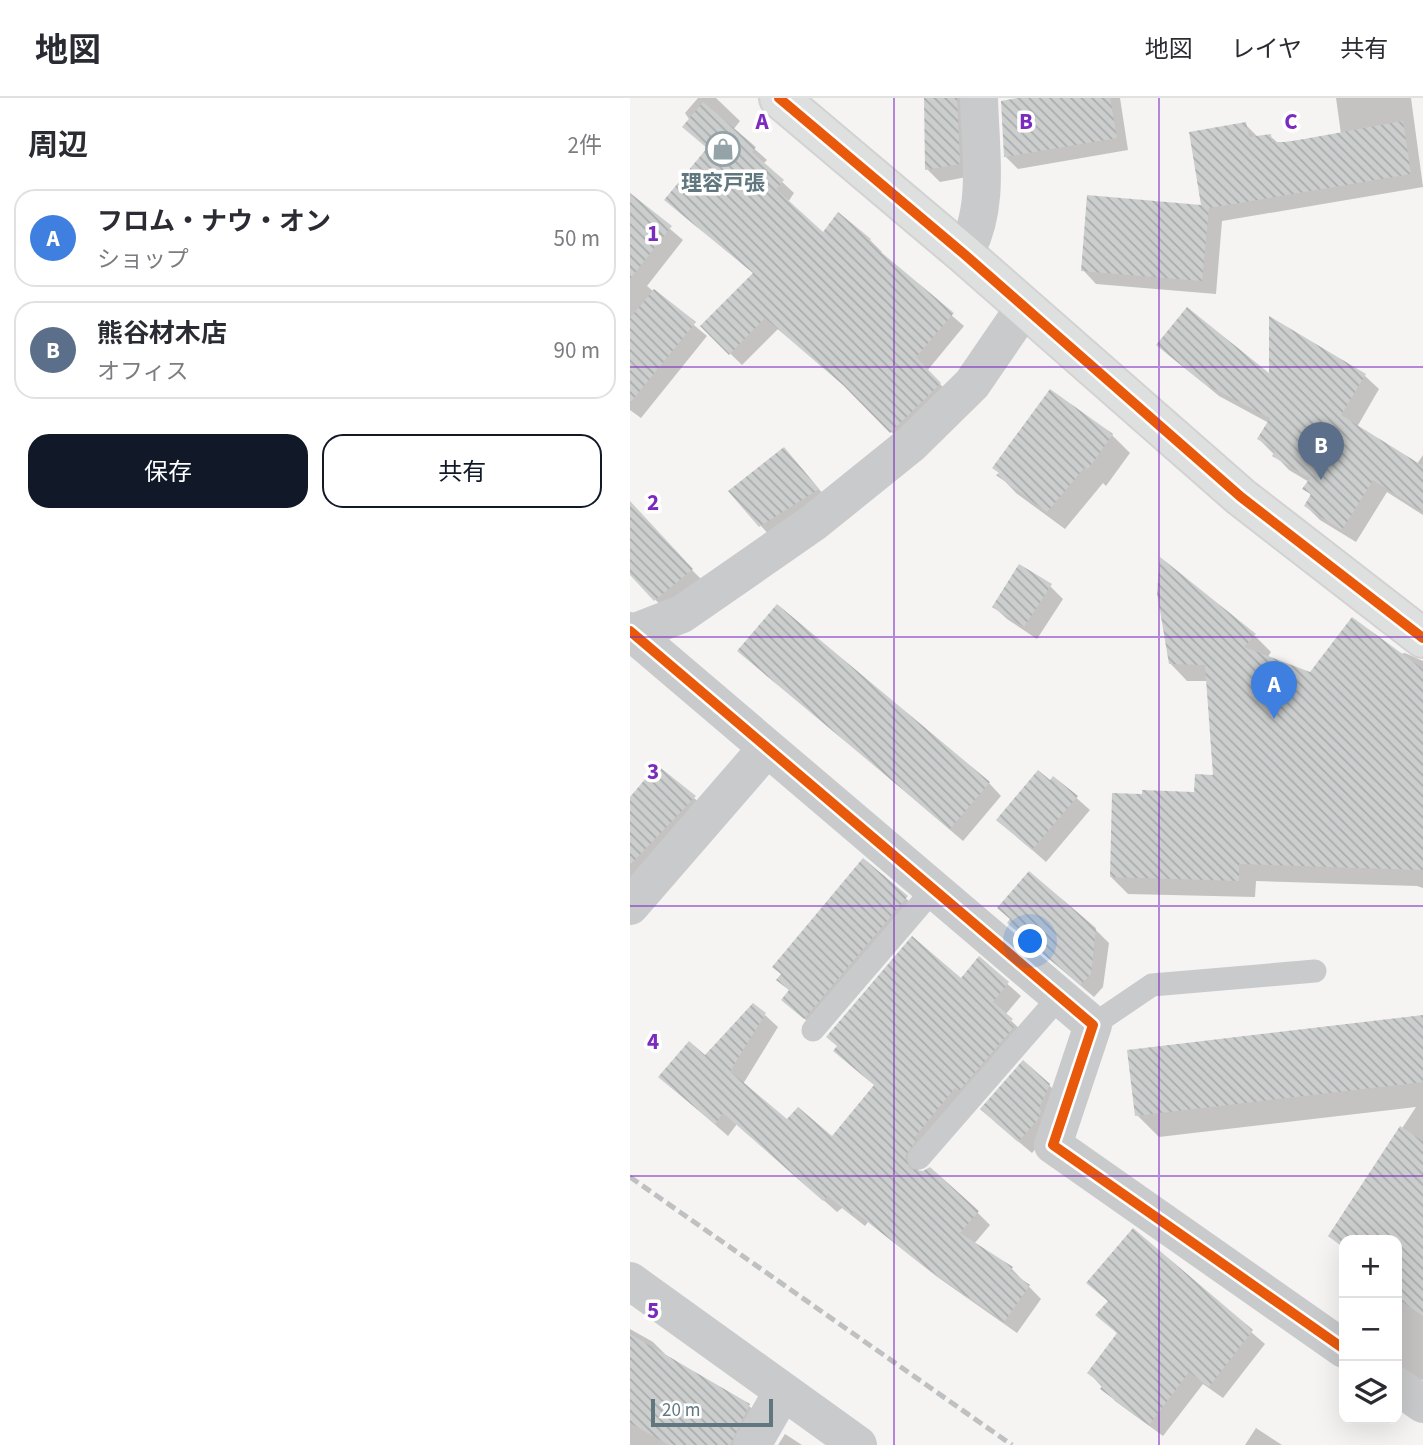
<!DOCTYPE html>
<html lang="ja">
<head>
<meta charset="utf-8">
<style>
	body { margin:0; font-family:"Source Sans 3","Noto Sans JP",sans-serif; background:#f2f2f3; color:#2b2b33 }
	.controls { position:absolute; right:21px; bottom:21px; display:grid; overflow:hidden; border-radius:14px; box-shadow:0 7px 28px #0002 }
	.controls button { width:63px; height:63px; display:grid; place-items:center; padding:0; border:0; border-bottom:2px solid #e1e1e2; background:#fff; color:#2b2b33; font:35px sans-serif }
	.scale { position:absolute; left:21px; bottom:18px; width:122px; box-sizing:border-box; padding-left:7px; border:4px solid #60777f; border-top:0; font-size:19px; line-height:24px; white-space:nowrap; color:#60777f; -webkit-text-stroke:5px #fff; paint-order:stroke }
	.you { position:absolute; left:401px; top:844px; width:24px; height:24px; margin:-18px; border:5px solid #fff; border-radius:50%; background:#1a73e8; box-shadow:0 0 0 10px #1a73e833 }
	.badge { display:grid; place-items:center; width:46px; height:46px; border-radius:50%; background:#111827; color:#fff; font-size:23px; font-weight:700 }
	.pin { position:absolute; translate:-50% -58px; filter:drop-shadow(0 2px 4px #0008) }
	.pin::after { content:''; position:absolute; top:37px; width:24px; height:21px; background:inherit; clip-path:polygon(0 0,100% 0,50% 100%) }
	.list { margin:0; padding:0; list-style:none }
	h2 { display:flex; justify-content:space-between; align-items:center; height:91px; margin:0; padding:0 28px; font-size:30px }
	h2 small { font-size:23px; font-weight:400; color:#7c7c81 }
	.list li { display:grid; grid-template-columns:46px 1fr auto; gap:21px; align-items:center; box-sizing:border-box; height:98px; margin:0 14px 14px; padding:0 14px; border:2px solid #e1e1e2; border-radius:21px }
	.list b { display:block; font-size:26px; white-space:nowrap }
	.list p { margin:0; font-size:23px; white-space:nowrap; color:#7c7c81 }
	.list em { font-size:23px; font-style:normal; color:#7c7c81 }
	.actions { display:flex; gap:14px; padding:21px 28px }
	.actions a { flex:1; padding:16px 0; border:2px solid #111827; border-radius:21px; text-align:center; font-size:24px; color:#111827 }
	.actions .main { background:#111827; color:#fff }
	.icon { flex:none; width:38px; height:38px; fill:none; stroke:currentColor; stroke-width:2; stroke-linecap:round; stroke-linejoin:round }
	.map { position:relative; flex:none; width:793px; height:1347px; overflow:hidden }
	header { display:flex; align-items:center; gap:42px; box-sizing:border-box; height:98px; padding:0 35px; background:#fff; border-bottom:2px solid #e1e1e2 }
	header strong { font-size:33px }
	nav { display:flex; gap:38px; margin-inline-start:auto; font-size:24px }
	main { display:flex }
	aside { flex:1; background:#fff }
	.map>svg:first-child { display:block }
	.shadow { fill:#0003 }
	.building { fill:url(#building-back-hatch) }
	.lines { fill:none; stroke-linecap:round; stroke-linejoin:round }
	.secondary-casing { stroke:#d2d2d3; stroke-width:42 }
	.lane { stroke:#c9cacb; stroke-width:23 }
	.street { stroke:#c9cacb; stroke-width:38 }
	.secondary { stroke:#dedfdf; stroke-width:38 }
	.rail { stroke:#bfc0c1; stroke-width:5; stroke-dasharray:10 5; stroke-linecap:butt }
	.cycleway-casing { stroke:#fff; stroke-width:15 }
	.cycleway { stroke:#e8590c; stroke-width:10 }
	.grid { fill:none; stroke:#7b2cbf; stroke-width:2; stroke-opacity:0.55 }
	.labels { text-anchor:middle; stroke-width:7; stroke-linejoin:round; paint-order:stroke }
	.poi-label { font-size:21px; font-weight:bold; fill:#60777f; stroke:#fff }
	.grid-label { font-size:23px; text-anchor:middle; font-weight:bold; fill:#7b2cbf; stroke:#fff; stroke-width:7; stroke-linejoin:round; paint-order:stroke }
</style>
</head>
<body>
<header>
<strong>地図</strong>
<nav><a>地図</a><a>レイヤ</a><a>共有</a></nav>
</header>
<main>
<aside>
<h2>周辺<small>2件</small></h2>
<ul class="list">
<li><span class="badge" style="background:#3f7fe0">A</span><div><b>フロム・ナウ・オン</b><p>ショップ</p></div><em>50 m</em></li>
<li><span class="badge" style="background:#5c6f8a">B</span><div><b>熊谷材木店</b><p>オフィス</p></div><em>90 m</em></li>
</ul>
<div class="actions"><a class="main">保存</a><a>共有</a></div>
</aside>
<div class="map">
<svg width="793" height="1347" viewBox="0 0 793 1347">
	<defs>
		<pattern id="building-back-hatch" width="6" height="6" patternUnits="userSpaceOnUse" patternTransform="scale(1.75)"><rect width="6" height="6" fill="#cccece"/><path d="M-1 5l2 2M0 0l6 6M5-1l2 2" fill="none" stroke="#a9acac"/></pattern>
	</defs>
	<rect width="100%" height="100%" fill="#f5f4f3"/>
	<path class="shadow" d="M68 0H86L110 23 103 32 137 62 133 66 164 95 158 104 193 136 240 142 252 154 250 156 334 228 297 273 322 298 273 346 225 297 148 231 112 267 72 228 125 176 79 51 55 15Z
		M295 0H346L342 78 310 84 297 71Z
		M398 0H490L498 52 388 71 375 58Z
		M706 0H781L793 89 592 123 586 196 466 186 453 172 573 109 615 26 629 40 640 38 648 45 711 36Z
		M0 97 53 142 17 188 77 238 11 320 0 312Z
		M528 247 641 278H735L749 291 727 329 787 366 793 357V417L757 394 726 444 690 422 676 408 682 398 675 391 679 384 659 372 629 341 639 325 589 298Z
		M482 337 500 355 476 388 473 385 435 431 386 395 369 377Z
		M166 364 200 404 143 441 131 428Z
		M0 410 75 485 38 515 0 475Z
		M420 488 433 501 407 541 377 521 364 509Z
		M624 537 641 554 637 560 680 576 775 555 793 563V790L787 788 626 783 625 799 498 796 481 779 585 679 578 583H557L540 565Z
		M110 553 359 685 371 698 333 743Z
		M28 669 78 712 0 795V702Z
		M424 680 460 712 416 764 368 722Z
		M233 762 289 812 188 932 166 914 161 894 149 882Z
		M465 831 479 845 473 889 464 899 392 838Z
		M349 861 391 898 375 917 394 935 290 1064 288 1075 347 1114 360 1127 344 1146 382 1171 411 1201 387 1235 306 1178 238 1124 235 1128 212 1110 207 1114 107 1026 98 1038 30 979 75 960 135 917 148 929 113 986 158 1023 203 1041Z
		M793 919V1282L776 1280 767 1273V1142H714V1151L701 1138 786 1009 529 1039 507 1017Z
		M419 987 432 1000 421 1033 402 1055 365 1024Z
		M503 1132 635 1246 593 1300 573 1286 533 1338 485 1303 459 1275 488 1236 468 1217 479 1204 459 1185Z
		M0 1231 23 1244 36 1257 119 1308 132 1320 119 1347H0Z
		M626 1330 652 1347H615Z
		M155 1336 172 1347H148Z"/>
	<path class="building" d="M294 0H327L330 66 295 72Z
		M387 0H480L487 40 374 59 371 3Z
		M73 4 126 49 122 54 154 82 146 91 193 134 208 114 241 141 239 144 324 215 286 259 311 285 260 335 213 287 135 220 99 257 70 228 123 175 34 102 77 50 52 29Z
		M773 23 781 76 579 110 572 183 451 173 457 97 571 107 559 34 616 24 619 39 641 36 642 44H658Z
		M0 95 42 128 0 181Z
		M24 191 66 224 0 305V220Z
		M557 209 639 275V218L736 276 711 317 793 368V414L743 382 712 432 674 408 681 396 672 391 680 380 642 358 646 352 627 341 640 320 573 285 526 247Z
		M420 291 483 336 458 371 455 369 417 414 366 377 369 375 362 370Z
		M154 349 189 391 129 429 98 393Z
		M0 403 63 471 24 503 0 477Z
		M530 459 626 536 614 549 680 574 722 519 793 571V772L609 766V783L480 779 482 695 512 696V692L564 694 565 676 583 677 575 567 539 566 527 495Z
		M389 466 422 486 394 529 362 509Z
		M147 506 360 684 320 731 107 553Z
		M27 667 66 698 0 767V699Z
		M408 672 420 682 423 678 448 698 402 752 366 722Z
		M233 760 278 798 174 921 151 902 159 892 146 882 151 876 142 869Z
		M399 773 466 830 461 876 450 887 377 825 380 821 367 810Z
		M282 838 331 880 349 858 379 884 363 904 383 921 379 925 384 929 329 993 325 990 284 1040 287 1041 275 1058 280 1071 293 1073 300 1069 349 1113 330 1135 383 1169 380 1173 400 1187 374 1224 291 1166 224 1113 221 1117 198 1098 193 1103 93 1015 85 1026 28 979 59 943 75 957 123 905 136 915 100 973 157 1021 168 1009 202 1038 244 987 203 953 207 948 196 939Z
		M793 917V984L505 1018 497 952Z
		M393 962 420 986 409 1010 411 1013 409 1020 388 1044 350 1011Z
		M770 1028 793 1043V1218L767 1200V1142H714V1150L698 1138Z
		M503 1130 623 1232 579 1289 559 1274 519 1327 470 1291 473 1287 457 1275 487 1235 465 1217 478 1203 456 1185Z
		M0 1236 120 1306 100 1347H39L0 1325Z"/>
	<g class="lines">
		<g class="secondary-casing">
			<path id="secondary" d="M149 0 334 156 611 399 793 540"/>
		</g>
		<path class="lane" d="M463 927 522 887 685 873
			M183 932 303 792
			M289 1060 430 898"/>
		<path class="street" d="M334 156C361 112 350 50 349 0
			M0 533 463 927 423 1047 714 1251
			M3 535 52 516 183 425 281 346 342 286 394 210
			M0 808 137 650
			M0 1183 228 1347
			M767 1288 793 1306
			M122 1347 153 1293"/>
		<use href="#secondary" class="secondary"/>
		<path class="rail" d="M0 1079 382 1347"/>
		<g class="cycleway-casing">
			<path id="cycleway" d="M149 0 334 156 611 399 793 540
				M0 533 463 927 423 1047 714 1251"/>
		</g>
		<use href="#cycleway" class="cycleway"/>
	</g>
	<path class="grid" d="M264 0V1347M529 0V1347M0 269H793M0 539H793M0 808H793M0 1078H793"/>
	<defs>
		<g id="shop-ring" transform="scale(1.75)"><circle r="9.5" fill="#fff" stroke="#94a3a8" stroke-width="1.5"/><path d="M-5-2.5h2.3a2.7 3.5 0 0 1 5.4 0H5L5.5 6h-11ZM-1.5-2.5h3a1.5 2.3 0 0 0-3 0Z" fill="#94a3a8"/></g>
	</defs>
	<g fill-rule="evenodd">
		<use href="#shop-ring" x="93" y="51"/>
	</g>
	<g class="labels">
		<g class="poi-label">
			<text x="93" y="92">理容戸張</text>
		</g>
	</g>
	<g class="grid-label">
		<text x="132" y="31">A</text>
		<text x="396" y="31">B</text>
		<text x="661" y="31">C</text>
		<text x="23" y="143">1</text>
		<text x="23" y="412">2</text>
		<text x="23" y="681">3</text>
		<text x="23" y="951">4</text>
		<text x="23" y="1220">5</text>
	</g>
</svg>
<div class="controls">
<button>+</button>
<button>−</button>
<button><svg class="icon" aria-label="layers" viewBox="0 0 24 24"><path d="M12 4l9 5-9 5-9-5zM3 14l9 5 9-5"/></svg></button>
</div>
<div class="scale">20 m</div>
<div class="you"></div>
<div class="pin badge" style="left:644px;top:621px;background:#3f7fe0">A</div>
<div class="pin badge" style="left:691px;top:382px;background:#5c6f8a">B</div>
</div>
</main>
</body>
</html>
